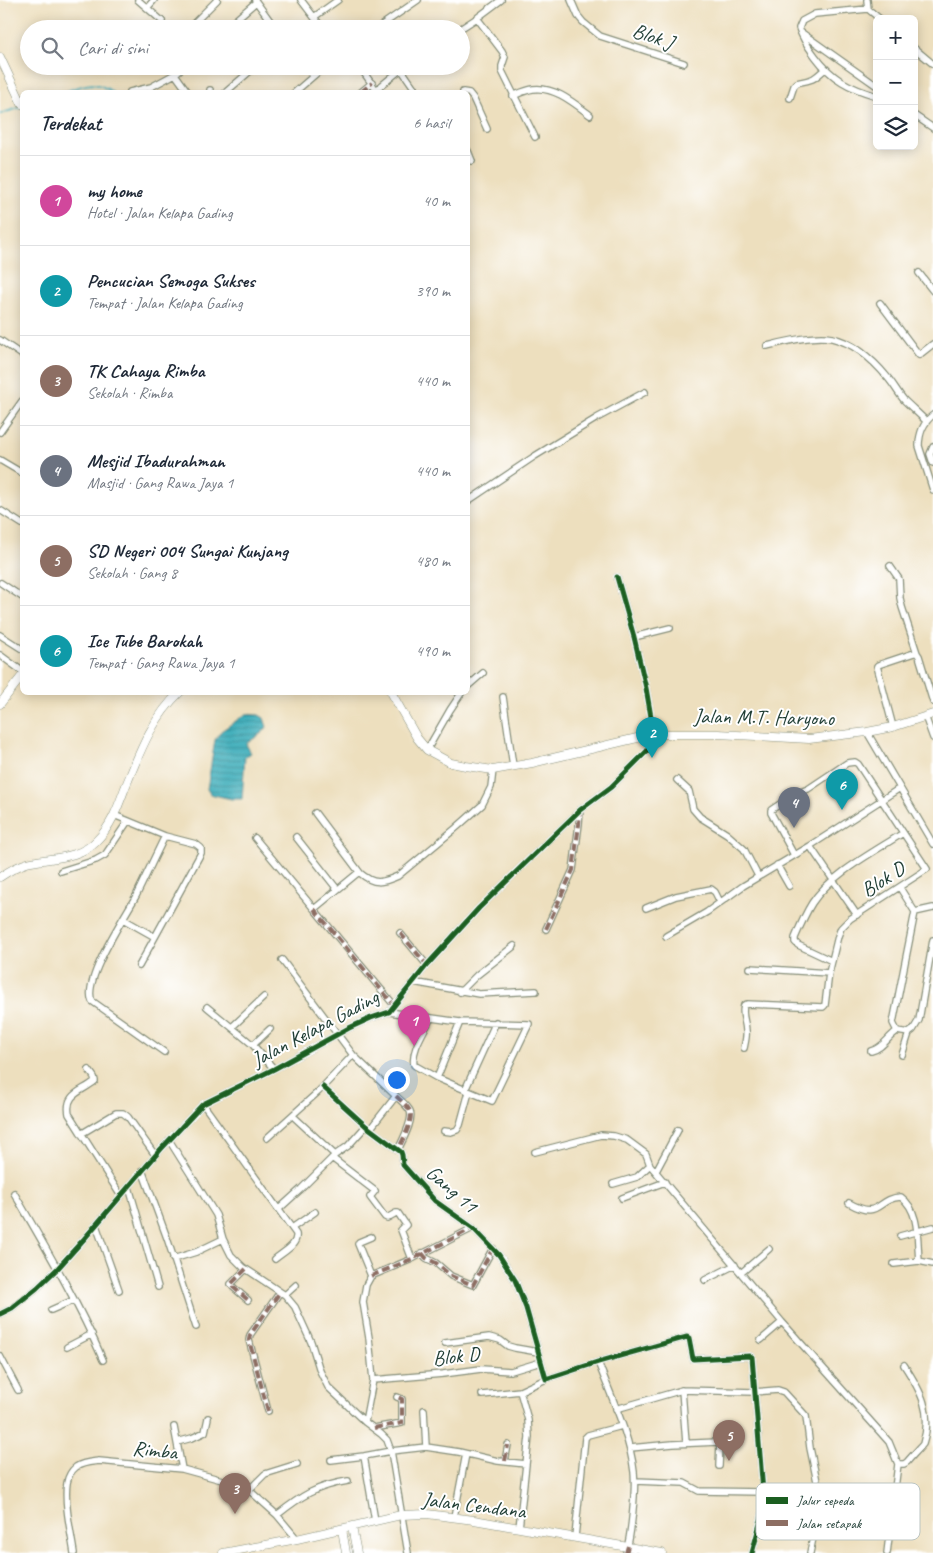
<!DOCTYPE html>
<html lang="id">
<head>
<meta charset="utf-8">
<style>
	body { margin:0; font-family:Caveat,sans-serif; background:#f6f6f7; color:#1f2937 }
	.controls { position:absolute; right:15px; top:15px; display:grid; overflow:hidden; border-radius:8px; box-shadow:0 2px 12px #0003 }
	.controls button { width:45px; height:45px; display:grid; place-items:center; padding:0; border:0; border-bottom:1px solid #e0e1e3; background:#fff; color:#1f2937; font:25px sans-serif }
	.you { position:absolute; left:396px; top:1079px; width:18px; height:18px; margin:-12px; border:4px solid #fff; border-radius:50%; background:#1a73e8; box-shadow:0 0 0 8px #1a73e833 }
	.badge { display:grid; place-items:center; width:32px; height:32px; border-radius:50%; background:#c8321e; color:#fff; font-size:16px; font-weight:700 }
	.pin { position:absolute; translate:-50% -41px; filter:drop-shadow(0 1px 2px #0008) }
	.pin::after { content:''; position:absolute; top:26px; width:18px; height:15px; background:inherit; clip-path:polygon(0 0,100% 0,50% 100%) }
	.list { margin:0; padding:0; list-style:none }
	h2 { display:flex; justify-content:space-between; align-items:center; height:65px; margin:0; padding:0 20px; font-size:21px }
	h2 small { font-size:16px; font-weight:400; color:#747a83 }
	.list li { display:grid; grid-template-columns:32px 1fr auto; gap:15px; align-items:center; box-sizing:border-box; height:90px; padding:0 20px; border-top:1px solid #e0e1e3 }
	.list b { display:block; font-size:19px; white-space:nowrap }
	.list p { margin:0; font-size:16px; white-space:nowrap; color:#747a83 }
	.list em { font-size:16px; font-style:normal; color:#747a83 }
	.icon { flex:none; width:28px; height:28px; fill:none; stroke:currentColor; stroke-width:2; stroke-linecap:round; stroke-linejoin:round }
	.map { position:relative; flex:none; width:933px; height:1553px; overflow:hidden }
	.search { position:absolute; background:#fff; box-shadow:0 2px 12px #0003; left:20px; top:20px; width:450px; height:55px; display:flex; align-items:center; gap:12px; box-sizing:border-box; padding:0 18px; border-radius:28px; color:#747a83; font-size:19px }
	.panel { position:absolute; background:#fff; box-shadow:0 2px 12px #0003; left:20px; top:90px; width:450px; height:605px; border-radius:8px }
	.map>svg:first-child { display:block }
	.water { fill:url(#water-rules); stroke:#2e7577 }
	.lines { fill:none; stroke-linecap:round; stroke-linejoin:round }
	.stream { stroke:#3dadba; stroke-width:2 }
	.street-casing { stroke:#868e79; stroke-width:8 }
	.secondary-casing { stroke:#868e79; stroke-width:9 }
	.street { stroke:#fff; stroke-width:5.5 }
	.secondary { stroke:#fff; stroke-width:8 }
	.quiet { stroke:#8d6e63; stroke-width:4; stroke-dasharray:8 4; stroke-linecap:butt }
	.cycleway-casing { stroke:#fff; stroke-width:8 }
	.cycleway { stroke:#1b5e20; stroke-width:5 }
	.labels { text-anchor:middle; stroke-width:4; stroke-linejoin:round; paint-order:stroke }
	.street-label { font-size:21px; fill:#1f3d34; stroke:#fff }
	.key { fill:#fff; stroke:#bcc5c2; stroke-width:1 }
	.key-label { font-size:14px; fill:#1f3d34 }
</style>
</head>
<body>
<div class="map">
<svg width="933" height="1553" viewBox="0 0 933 1553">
	<defs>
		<pattern id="water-rules" width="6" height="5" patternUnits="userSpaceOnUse" patternTransform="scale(1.25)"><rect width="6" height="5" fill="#3dadba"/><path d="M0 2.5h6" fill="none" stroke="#338e98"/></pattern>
	</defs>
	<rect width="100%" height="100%" fill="#fff"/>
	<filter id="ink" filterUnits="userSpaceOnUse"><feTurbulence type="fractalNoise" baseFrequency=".02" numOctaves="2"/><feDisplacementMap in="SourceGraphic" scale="10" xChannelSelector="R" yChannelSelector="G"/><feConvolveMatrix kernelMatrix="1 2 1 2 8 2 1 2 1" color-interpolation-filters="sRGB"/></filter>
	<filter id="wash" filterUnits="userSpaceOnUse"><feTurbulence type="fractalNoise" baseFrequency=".0096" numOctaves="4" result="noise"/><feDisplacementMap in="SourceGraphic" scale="20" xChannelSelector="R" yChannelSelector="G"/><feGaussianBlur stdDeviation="1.12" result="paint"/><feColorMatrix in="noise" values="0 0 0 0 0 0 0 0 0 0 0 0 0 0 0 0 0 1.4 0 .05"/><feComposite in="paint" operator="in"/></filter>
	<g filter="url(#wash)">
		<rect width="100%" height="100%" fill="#eddfbe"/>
		<path class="water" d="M246 714 259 715 264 718 267 727 263 732 246 744 251 753 245 757 242 799H231L210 794 207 789 215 740 221 731Z"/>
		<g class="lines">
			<path class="stream" d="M65 92C83 85 94 79 112 92
				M0 114 22 107"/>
		</g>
	</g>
	<g filter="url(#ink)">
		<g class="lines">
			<g class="street-casing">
				<path id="street" d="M138 0 162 21
					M255 0 276 29
					M301 0 323 29
					M571 0 578 16 583 22 600 36 684 63
					M867 0 868 9
					M147 8 154 0
					M314 17 338 0
					M477 18 501 0
					M188 29 217 0
					M225 29 256 2
					M376 29 418 0
					M460 29 477 18 502 51 505 57 502 66V71L535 137
					M802 33 877 86
					M914 48 933 64
					M184 66 175 74 188 92
					M306 66 313 76
					M359 66 377 91
					M401 69 417 92
					M376 90 405 66
					M130 92 151 87 175 74
					M210 92V90
					M226 92 256 66
					M295 92 325 66
					M361 92 372 83
					M463 92 469 93 473 98 487 129
					M513 96C520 93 526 90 533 89 554 86 574 103 590 115
					M877 96C849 88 832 79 815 56 809 48 802 38 799 28L802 21 815 14 868 9 880 19
					M790 98 794 86 797 83C813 79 812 81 825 69
					M914 115 933 128
					M468 151 472 161
					M919 273 933 291
					M880 303 919 355 933 344
					M0 340 22 355
					M767 346C784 342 815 334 832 338 855 343 874 361 888 378 894 385 898 393 904 400 911 407 919 414 926 421
					M933 415C923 423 919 433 919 446L933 490
					M0 432 22 401
					M933 447 930 454 933 463
					M0 460 22 473
					M468 501 535 456 597 418 645 392
					M0 510 22 524
					M890 566 899 579 900 598 902 607 917 653
					M1 583 22 597
					M0 635 22 649
					M634 637 670 628
					M0 655 22 671
					M468 686 483 673
					M503 697 513 766
					M925 716 933 738
					M893 727 877 666 878 665 914 653H917L919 656 933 702
					M867 732 933 844
					M427 750 450 710 462 692
					M677 780 689 791 693 809 700 817 727 834 744 849 758 876
					M315 813 360 873C374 885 382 883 398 876L456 828 482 805 491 787 493 770
					M114 815 165 836C155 856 146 876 136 896 125 916 82 981 92 1001L164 1052
					M296 837 337 889
					M255 838 394 1005
					M810 846 857 915
					M777 865 789 886
					M61 871 96 860 105 855 128 821
					M900 888 915 912 893 1023 897 1031 909 1033 913 1030 919 1020 933 940
					M646 908 676 896 711 889 715 892 720 902
					M314 909 359 872
					M915 912 933 908
					M123 919 155 937 139 966
					M546 929 573 870 579 824 580 810
					M400 933 427 965
					M666 936 707 912 743 886 810 846 900 788
					M155 937 201 853V848L196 844 165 836
					M832 961 798 945 795 942V938C800 926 805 914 812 903 831 874 874 852 903 833
					M750 968 829 973
					M413 982 479 994 536 991
					M460 992 477 975 514 946
					M207 1007 253 1045 274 1069
					M389 1012 460 1022 529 1024 492 1101 437 1078 414 1065C411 1050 424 1032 430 1019
					M232 1027 264 997
					M253 1045 270 1029
					M744 1048C745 1043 747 1036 746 1031 746 1022 741 1015 744 1005L747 1004 823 1007 825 1005 829 973 838 936 841 928 850 919 927 869 858 764 855 762 847 763 808 789 795 794 771 810V813L794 855
					M871 1051C883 1048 887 1038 897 1031
					M353 1055 396 1096 370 1129
					M902 1055 909 1033
					M89 1070 94 1077 95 1081C82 1092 65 1093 69 1114L121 1196
					M437 1078 460 1022
					M323 1087 366 1126 401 1152 402 1155 403 1165 435 1201 473 1228 499 1255 506 1266 515 1280 526 1308 546 1379 598 1362 687 1337 689 1338 693 1359 750 1356 752 1357 763 1492 764 1509 752 1553
					M465 1090 496 1022
					M396 1096C400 1100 407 1105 410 1111 414 1120 402 1141 398 1150
					M203 1104 296 1234C298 1245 283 1252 275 1259
					M293 1116 335 1155
					M444 1131 451 1132 457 1130 460 1125 469 1092
					M81 1134 116 1113H123L128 1117 155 1155
					M267 1138 318 1092 353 1055 282 960
					M169 1140 216 1215 223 1239 231 1255 243 1267 285 1295 295 1307 311 1342 320 1371 328 1387 365 1422 381 1434 387 1440 391 1451 408 1553
					M535 1152 601 1135 614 1136 627 1140 646 1154 650 1165 782 1322 889 1442 898 1464 887 1553
					M332 1158 375 1191 370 1197 385 1217 387 1218 396 1213H398L406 1225 401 1230 412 1259
					M142 1170 167 1238 196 1327
					M656 1171 678 1130
					M613 1184 637 1177 650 1165
					M129 1187 158 1287
					M14 1193C46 1248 78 1302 103 1360
					M622 1198 665 1182
					M849 1203C881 1221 876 1198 901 1197 920 1211 917 1239 919 1261
					M279 1209 301 1189 335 1155 348 1146 366 1126
					M96 1225 119 1290
					M292 1228 315 1212
					M900 1236 933 1227
					M422 1253 426 1258 436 1263 451 1276 473 1285 493 1248
					M173 1259 196 1252 223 1239
					M894 1264 919 1261 933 1264
					M246 1269 231 1284 233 1287 248 1300
					M741 1273 769 1249
					M371 1276 358 1244 359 1242 371 1237
					M705 1280 735 1265
					M285 1295 296 1285
					M51 1310 74 1300
					M0 1314 12 1308 37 1288 58 1268 84 1239 161 1149 203 1104 274 1069 349 1028 371 1018 389 1012 427 965 479 908 580 810 611 787 647 751 651 745 654 734 646 688 634 637 617 577
					M761 1340 782 1322
					M445 1343 489 1337 500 1340 508 1346 515 1348 538 1352
					M67 1347 92 1334
					M0 1356 18 1390
					M598 1362C611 1396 630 1436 634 1472 636 1491 631 1535 626 1553
					M373 1380 443 1374 481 1369 511 1371 541 1362
					M682 1390 686 1443
					M520 1391 546 1379
					M482 1395 520 1391 528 1420 529 1437 519 1528
					M616 1409 682 1390 754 1392 778 1390 784 1392 806 1416 810 1448 819 1491V1507L810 1553
					M424 1410 426 1447
					M268 1411 249 1340 250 1335 280 1292
					M365 1422 373 1380 369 1338 363 1302 366 1285 371 1276 412 1259 473 1228
					M174 1427 182 1469
					M374 1428 402 1423V1399L397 1397
					M177 1442 192 1438 205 1432 208 1418
					M630 1448 673 1444 718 1442 720 1443 719 1466
					M364 1456 375 1521
					M331 1460 364 1456 391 1451 426 1447 459 1452 498 1461 526 1464
					M505 1461 508 1445
					M898 1464H904L907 1462C912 1456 918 1450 923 1444 933 1412 921 1391 904 1365
					M635 1481 684 1483 699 1491 763 1492
					M249 1490 265 1474 297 1464
					M277 1515C301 1496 316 1486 348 1481
					M454 1517 466 1454
					M575 1537 585 1438 588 1435 622 1426
					M74 1553C71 1533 64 1503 67 1483 68 1477 71 1471 76 1467 83 1462 91 1462 99 1461L182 1469 233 1483 249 1490 277 1515 297 1539"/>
			</g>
			<g class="secondary-casing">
				<path id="secondary" d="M0 57 22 104
					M391 692 417 738 427 750 451 763 466 766 493 770 532 763 654 734H718L809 739 867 732 893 727 933 714
					M0 704 22 676
					M0 877C9 871 17 866 27 863 50 857 78 860 96 841 111 827 118 807 125 788 139 754 152 718 180 692
					M352 1527 357 1553
					M342 1529 346 1553
					M223 1553 297 1539 401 1515 427 1514 474 1520 662 1553"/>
			</g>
			<use href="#street" class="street"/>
			<use href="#secondary" class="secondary"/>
			<path class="quiet" d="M361 92 372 83
				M314 909 394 1005
				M546 929 573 870 579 824 580 810
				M400 933 427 965 429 962
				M396 1096C400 1100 407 1105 410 1111 414 1120 402 1141 398 1150
				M422 1253 426 1258 436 1263 451 1276 473 1285 493 1248
				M246 1269 231 1284 233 1287 248 1300
				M371 1276 412 1259 473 1228
				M268 1411 249 1340 250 1335 280 1292
				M374 1428 402 1423V1399L397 1397
				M505 1461 508 1445
				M626 1553 628 1546"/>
			<g class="cycleway-casing">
				<path id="cycleway" d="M323 1087 366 1126 401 1152 402 1155 403 1165 435 1201 473 1228 499 1255 506 1266 515 1280 526 1308 546 1379 598 1362 687 1337 689 1338 693 1359 750 1356 752 1357 763 1492 764 1509 752 1553
					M0 1314 12 1308 37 1288 58 1268 84 1239 161 1149 203 1104 274 1069 349 1028 371 1018 389 1012 427 965 479 908 580 810 611 787 647 751 651 745 654 734 646 688 634 637 617 577"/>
			</g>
			<use href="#cycleway" class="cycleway"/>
		</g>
	</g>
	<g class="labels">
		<g class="street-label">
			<text transform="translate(653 36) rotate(19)" y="7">Blok J</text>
			<text transform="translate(764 717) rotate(1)" y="7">Jalan M.T. Haryono</text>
			<text transform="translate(883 879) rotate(-33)" y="7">Blok D</text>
			<text transform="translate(315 1028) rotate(-28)" y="7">Jalan Kelapa Gading</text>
			<text transform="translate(452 1189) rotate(41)" y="7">Gang 11</text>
			<text transform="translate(456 1356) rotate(-6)" y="7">Blok D</text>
			<text transform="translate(155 1450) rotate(6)" y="7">Rimba</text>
			<text transform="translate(474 1505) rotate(7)" y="7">Jalan Cendana</text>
		</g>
	</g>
	<rect x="756" y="1483" width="164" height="57" rx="8" class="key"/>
	<rect x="766" y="1497" width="22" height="7" fill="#1b5e20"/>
	<rect x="766" y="1520" width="22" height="6" fill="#8d6e63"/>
	<g class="key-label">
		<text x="797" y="1505">Jalur sepeda</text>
		<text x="797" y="1528">Jalan setapak</text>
	</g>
</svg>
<div class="controls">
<button>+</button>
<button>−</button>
<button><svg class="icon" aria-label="layers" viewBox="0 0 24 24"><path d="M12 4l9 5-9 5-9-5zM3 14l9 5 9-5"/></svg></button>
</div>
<div class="you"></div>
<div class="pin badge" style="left:414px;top:1046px;background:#d1479c">1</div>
<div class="pin badge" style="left:652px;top:758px;background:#0f9aa8">2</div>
<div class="pin badge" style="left:235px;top:1514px;background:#8d6e63">3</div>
<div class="pin badge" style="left:794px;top:828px;background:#6b7280">4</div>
<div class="pin badge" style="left:729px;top:1461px;background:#8d6e63">5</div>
<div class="pin badge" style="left:842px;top:810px;background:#0f9aa8">6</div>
<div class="search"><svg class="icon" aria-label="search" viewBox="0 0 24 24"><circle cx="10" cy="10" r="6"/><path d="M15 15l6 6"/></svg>Cari di sini</div>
<section class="panel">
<h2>Terdekat<small>6 hasil</small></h2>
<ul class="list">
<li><span class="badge" style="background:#d1479c">1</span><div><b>my home</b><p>Hotel · Jalan Kelapa Gading</p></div><em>40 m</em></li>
<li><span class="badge" style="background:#0f9aa8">2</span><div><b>Pencucian Semoga Sukses</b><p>Tempat · Jalan Kelapa Gading</p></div><em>390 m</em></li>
<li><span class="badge" style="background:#8d6e63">3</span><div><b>TK Cahaya Rimba</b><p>Sekolah · Rimba</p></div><em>440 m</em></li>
<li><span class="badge" style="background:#6b7280">4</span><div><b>Mesjid Ibadurahman</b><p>Masjid · Gang Rawa Jaya 1</p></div><em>440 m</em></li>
<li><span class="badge" style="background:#8d6e63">5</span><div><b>SD Negeri 004 Sungai Kunjang</b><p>Sekolah · Gang 8</p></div><em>480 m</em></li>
<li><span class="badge" style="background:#0f9aa8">6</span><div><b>Ice Tube Barokah</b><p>Tempat · Gang Rawa Jaya 1</p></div><em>490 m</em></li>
</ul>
</section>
</div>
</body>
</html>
